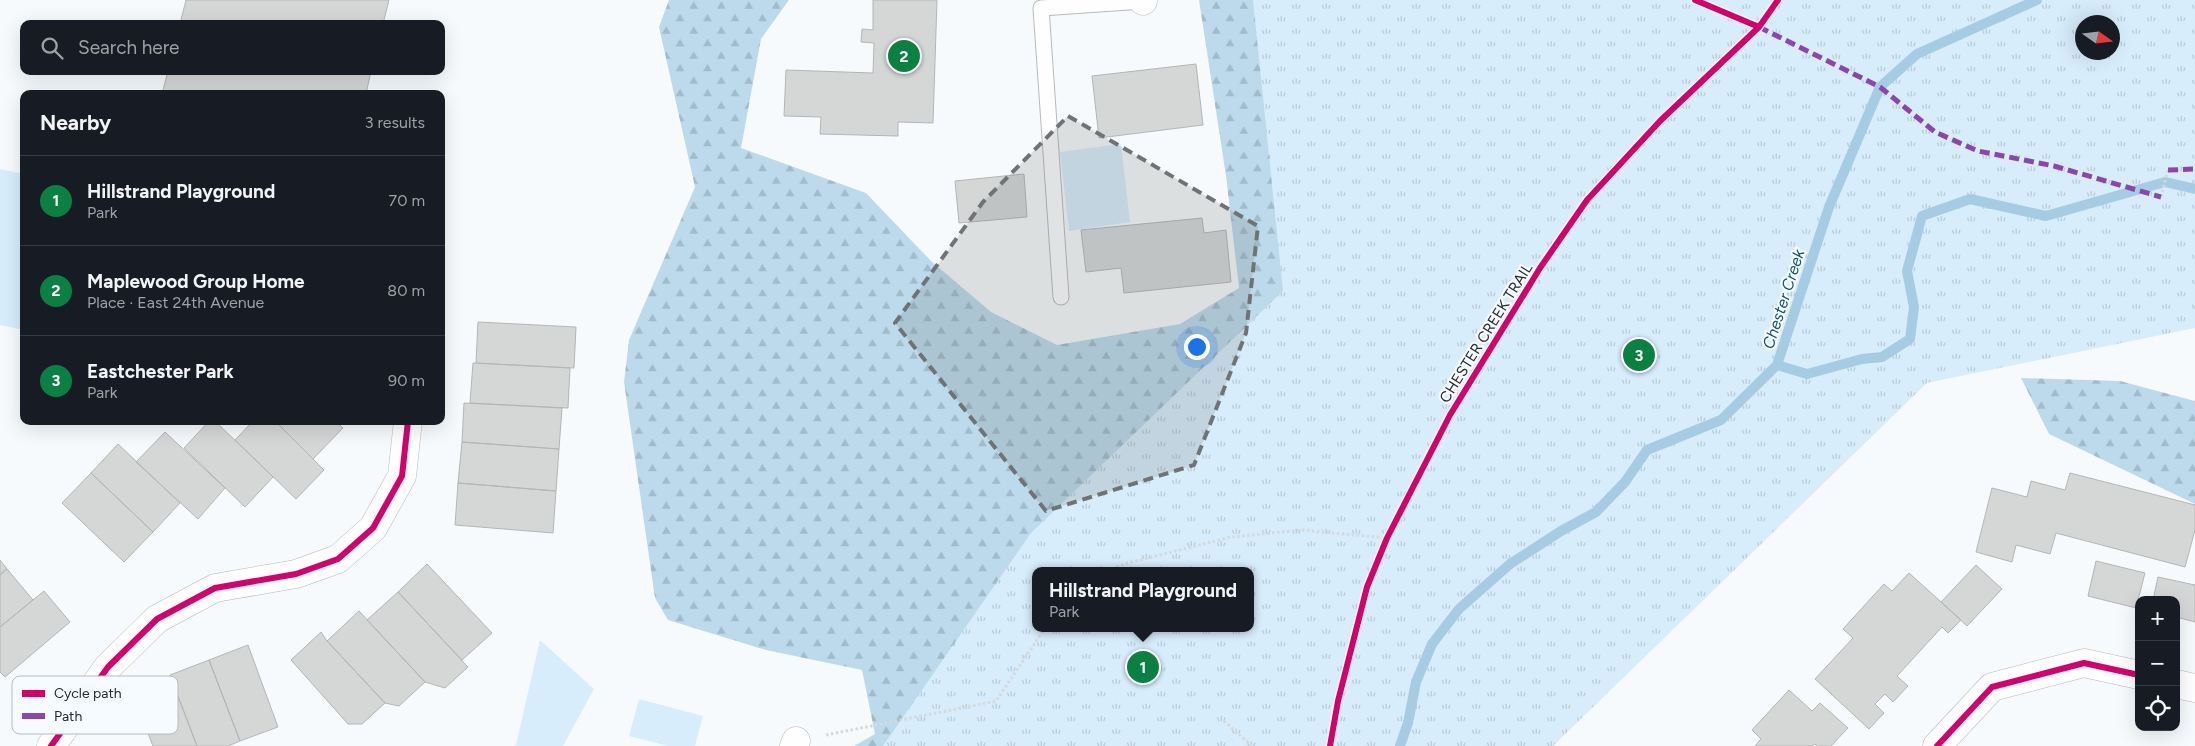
<!DOCTYPE html>
<html lang="en">
<head>
<meta charset="utf-8">
<style>
	body { margin:0; font-family:Figtree,sans-serif; background:#20242c; color:#f1f3f6 }
	.controls { position:absolute; right:15px; bottom:15px; display:grid; overflow:hidden; border-radius:10px; box-shadow:0 5px 20px #0002 }
	.controls button { width:45px; height:45px; display:grid; place-items:center; padding:0; border:0; border-bottom:1px solid #363941; background:#171b24; color:#f1f3f6; font:25px sans-serif }
	.compass { position:absolute; left:2075px; top:15px; width:45px; height:45px; border-radius:50%; background:#171b24; box-shadow:0 5px 20px #0002; rotate:104deg }
	.you { position:absolute; left:1196px; top:346px; width:18px; height:18px; margin:-12px; border:4px solid #fff; border-radius:50%; background:#1a73e8; box-shadow:0 0 0 8px #1a73e833 }
	.badge { display:grid; place-items:center; width:32px; height:32px; border-radius:50%; background:#0b8043; color:#fff; font-size:16px; font-weight:700 }
	.pin { position:absolute; translate:-50% -50%; border:2px solid #fff; box-shadow:0 1px 5px #0006 }
	.popup { position:absolute; left:1032px; top:567px; width:222px; height:65px; box-sizing:border-box; display:grid; place-content:center; border-radius:10px; background:#171b24; filter:drop-shadow(0 1px 4px #0005); font-size:16px; white-space:nowrap; color:#9ea1a6 }
	.popup b { font-size:19px; color:#f1f3f6 }
	.popup::after { content:''; position:absolute; left:50%; top:100%; margin-left:-10px; border:10px solid transparent; border-top-color:#171b24 }
	.list { margin:0; padding:0; list-style:none }
	h2 { display:flex; justify-content:space-between; align-items:center; height:65px; margin:0; padding:0 20px; font-size:21px }
	h2 small { font-size:16px; font-weight:400; color:#9ea1a6 }
	.list li { display:grid; grid-template-columns:32px 1fr auto; gap:15px; align-items:center; box-sizing:border-box; height:90px; padding:0 20px; border-top:1px solid #363941 }
	.list b { display:block; font-size:19px; white-space:nowrap }
	.list p { margin:0; font-size:16px; white-space:nowrap; color:#9ea1a6 }
	.list em { font-size:16px; font-style:normal; color:#9ea1a6 }
	.icon { flex:none; width:28px; height:28px; fill:none; stroke:currentColor; stroke-width:2; stroke-linecap:round; stroke-linejoin:round }
	.map { position:relative; flex:none; width:2195px; height:746px; overflow:hidden }
	.search { position:absolute; background:#171b24; box-shadow:0 5px 20px #0002; left:20px; top:20px; width:425px; height:55px; display:flex; align-items:center; gap:12px; box-sizing:border-box; padding:0 18px; border-radius:10px; color:#9ea1a6; font-size:19px }
	.panel { position:absolute; background:#171b24; box-shadow:0 5px 20px #0002; left:20px; top:90px; width:425px; height:335px; border-radius:10px }
	.map>svg:first-child { display:block }
	.grass { fill:#d7edfc }
	.forest { fill:url(#forest-firs); fill-rule:evenodd }
	.park { fill:url(#park-tufts); fill-rule:evenodd }
	.lines { fill:none; stroke-linecap:round; stroke-linejoin:round }
	.stream { stroke:#a6cce3; stroke-width:10 }
	.building { fill:#d5d7d7; stroke:#b4b6b5 }
	.lane-casing { stroke:#b7babb; stroke-width:17 }
	.street-casing { stroke:#b7babb; stroke-width:29 }
	.path { stroke:#d7d8d9; stroke-width:3; stroke-dasharray:2.5 2.5; stroke-linecap:butt }
	.lane { stroke:#fefeff; stroke-width:15 }
	.street { stroke:#fefeff; stroke-width:28 }
	.quiet { stroke:#8e44ad; stroke-width:5; stroke-dasharray:10 5; stroke-linecap:butt }
	.cycleway-casing { stroke:#f5fbfe; stroke-width:9 }
	.cycleway { stroke:#d6006c; stroke-width:6 }
	.marked { fill:#707375; fill-opacity:0.2; stroke:#707375; stroke-width:4; stroke-dasharray:10 6; stroke-linejoin:round }
	.labels { text-anchor:middle; stroke-width:4.5; stroke-linejoin:round; paint-order:stroke }
	.street-label { font-size:15px; fill:#282a2c; stroke:#f5fbfe }
	.water-label { font-size:16px; font-style:italic; fill:#135373; stroke:#f5fbfe }
	.key { fill:#f5fbfe; stroke:#b8bcbf; stroke-width:1 }
	.key-label { font-size:14px; fill:#282a2c }
</style>
</head>
<body>
<div class="map">
<svg width="2195" height="746" viewBox="0 0 2195 746">
	<defs>
		<pattern id="forest-firs" width="22" height="20" patternUnits="userSpaceOnUse" patternTransform="scale(1.25)"><rect width="22" height="20" fill="#bcdaec"/><path d="M5 1l3.5 6h-7zM16 11l3.5 6h-7z" fill="#a2bbcb"/></pattern>
		<pattern id="park-tufts" width="24" height="20" patternUnits="userSpaceOnUse" patternTransform="scale(1.25)"><rect width="24" height="20" fill="#d7edfc"/><path d="M3 7l-1-3M5 7V3M7 7l1-3M15 17l-1-3M17 17v-4M19 17l1-3" fill="none" stroke="#b9cbd8"/></pattern>
	</defs>
	<rect width="100%" height="100%" fill="#f7fafc"/>
	<path class="grass" d="M1121 144 1130 222 1069 231 1060 152Z
		M0 169 24 174V330L0 325Z
		M540 640 594 689 563 746H512L516 745Z
		M639 699 703 716 695 746H668L629 736Z"/>
	<path class="forest" d="M669 0H789L761 39 741 148 866 193 931 261 991 312 1057 345 1180 324 1239 288 1226 176 1199 0H1737L1278 746H854L875 734 862 670 766 650 668 620 655 598 624 382 629 340 695 187 659 27ZM1036 571H1250V628H1036Z
		M2021 378 2120 381 2195 401V504L2049 434Z"/>
	<path class="park" d="M1253 0H2195V328L1927 383 1553 746H883L1031 533 1283 291ZM2082 22H2112V52H2082ZM1036 571H1250V628H1036Z"/>
	<g class="lines">
		<path class="stream" d="M1777 365 1807 374 1862 359 1882 357 1910 339 1914 307 1907 271 1922 216 1970 199 2046 216 2165 182 2195 189
			M1400 746 1408 723 1416 682 1432 644 1459 609 1510 564 1561 531 1596 512 1625 482 1647 450 1721 420 1777 365 1829 207 1880 87 1917 54 2037 0"/>
	</g>
	<path class="building" d="M186 0H389L383 24H180Z
		M873 0H937L933 123 898 122V136L820 134 821 117 784 116 786 70 873 73 874 43 861 42 862 29 873 30Z
		M1196 64 1203 125 1099 138 1092 76Z
		M168 71H371L366 94H162Z
		M1024 174 1027 217 959 223 955 181Z
		M1202 218 1204 233 1226 230 1231 282 1124 293 1121 268 1086 272 1081 230Z
		M478 322 576 327 574 368 476 363Z
		M473 363 570 368 568 408 470 403Z
		M464 403 562 408 559 449 462 442Z
		M209 421H215L273 477 245 507 184 448Z
		M253 421H275L324 470 296 499 235 440Z
		M275 421H335L343 428 313 459Z
		M165 432 225 488 198 519 136 462Z
		M462 442 559 449 556 491 458 483Z
		M118 444 180 503 153 532 91 473Z
		M91 473 153 532 124 562 62 503Z
		M2070 473 2195 505V530L2185 567 2056 533 2050 554 2016 545 2012 562 1976 552 1992 488 2027 497 2031 481 2065 490Z
		M458 483 556 491 553 533 455 525Z
		M0 560 7 569 0 575Z
		M2096 561 2145 573 2136 608 2088 596Z
		M427 564 492 633 462 660 398 592Z
		M1976 565 2002 589 1967 626 1941 602Z
		M7 569 33 600 0 627V575Z
		M1909 573 1961 620 1948 633 1942 627 1897 676 1908 686 1893 702 1885 694 1875 704 1884 713 1869 729 1815 679 1853 638 1843 629 1884 584 1892 591Z
		M2158 577 2195 585V622L2176 617V600H2153Z
		M44 591 70 622 5 677 0 672V627Z
		M398 592 468 667 445 688 425 682 367 620Z
		M359 611 425 682 399 706 385 703 327 641Z
		M321 632 327 641 385 703 362 724H348L291 660Z
		M248 645 278 727 240 741 209 660Z
		M209 660 240 741 228 746H197L170 675Z
		M1789 690 1812 711 1820 703 1848 728 1831 746H1817L1815 744 1812 746H1755L1761 739 1752 730Z
		M176 691 197 746H153L137 706Z"/>
	<g class="lines">
		<g class="lane-casing">
			<path id="lane" d="M1061 297 1041 8 1143 1"/>
		</g>
		<g class="street-casing">
			<path id="street" d="M1143 1V0
				M2176 684 2195 688
				M51 746 108 667 157 619 215 588 296 574 338 559 373 528 402 476 408 421
				M794 746 796 741
				M1937 746 1992 687 2084 663 2139 675"/>
		</g>
		<path class="path" d="M2161 197 2168 170
			M1107 571 1124 564 1231 537 1302 530 1387 538
			M1224 721 1252 746
			M826 735 996 701 1045 628"/>
		<use href="#lane" class="lane"/>
		<use href="#street" class="street"/>
		<path class="quiet" d="M1759 27 1880 87 1935 132 1978 151 2054 166 2161 197
			M2168 170 2195 169"/>
		<g class="cycleway-casing">
			<path id="cycleway" d="M1695 0 1759 27
				M51 746 108 667 157 619 215 588 296 574 338 559 373 528 402 476 408 421
				M1330 746 1338 701 1367 587 1387 538 1450 415 1540 268 1587 200 1660 121 1759 27 1778 0
				M1937 746 1992 687 2084 663 2139 675"/>
		</g>
		<use href="#cycleway" class="cycleway"/>
	</g>
	<path class="marked" d="M1068 116 1258 226 1246 333 1194 465 1046 511 895 323 983 202Z"/>
	<g class="labels">
		<g class="street-label">
			<text transform="translate(1486 333) rotate(-58)" y="5">CHESTER CREEK TRAIL</text>
		</g>
		<g class="water-label">
			<text transform="translate(1783 299) rotate(-72)" y="6">Chester Creek</text>
		</g>
	</g>
	<rect x="12" y="676" width="166" height="58" rx="8" class="key"/>
	<rect x="22" y="690" width="23" height="7" fill="#d6006c"/>
	<rect x="22" y="713" width="23" height="6" fill="#8e44ad"/>
	<g class="key-label">
		<text x="54" y="698">Cycle path</text>
		<text x="54" y="721">Path</text>
	</g>
</svg>
<div class="controls">
<button>+</button>
<button>−</button>
<button><svg class="icon" aria-label="locate" viewBox="0 0 24 24"><circle cx="12" cy="12" r="6"/><path d="M12 2v4M12 18v4M2 12h4M18 12h4"/></svg></button>
</div>
<svg class="compass" viewBox="-18 -18 36 36"><path d="M0-13l5 13h-10z" fill="#e53935"/><path d="M0 13l5-13h-10z" fill="#9ea1a6"/></svg>
<div class="you"></div>
<div class="pin badge" style="left:1143px;top:667px">1</div>
<div class="popup"><b>Hillstrand Playground</b>Park</div>
<div class="pin badge" style="left:904px;top:56px">2</div>
<div class="pin badge" style="left:1639px;top:355px">3</div>
<div class="search"><svg class="icon" aria-label="search" viewBox="0 0 24 24"><circle cx="10" cy="10" r="6"/><path d="M15 15l6 6"/></svg>Search here</div>
<section class="panel">
<h2>Nearby<small>3 results</small></h2>
<ul class="list">
<li><span class="badge">1</span><div><b>Hillstrand Playground</b><p>Park</p></div><em>70 m</em></li>
<li><span class="badge">2</span><div><b>Maplewood Group Home</b><p>Place · East 24th Avenue</p></div><em>80 m</em></li>
<li><span class="badge">3</span><div><b>Eastchester Park</b><p>Park</p></div><em>90 m</em></li>
</ul>
</section>
</div>
</body>
</html>
